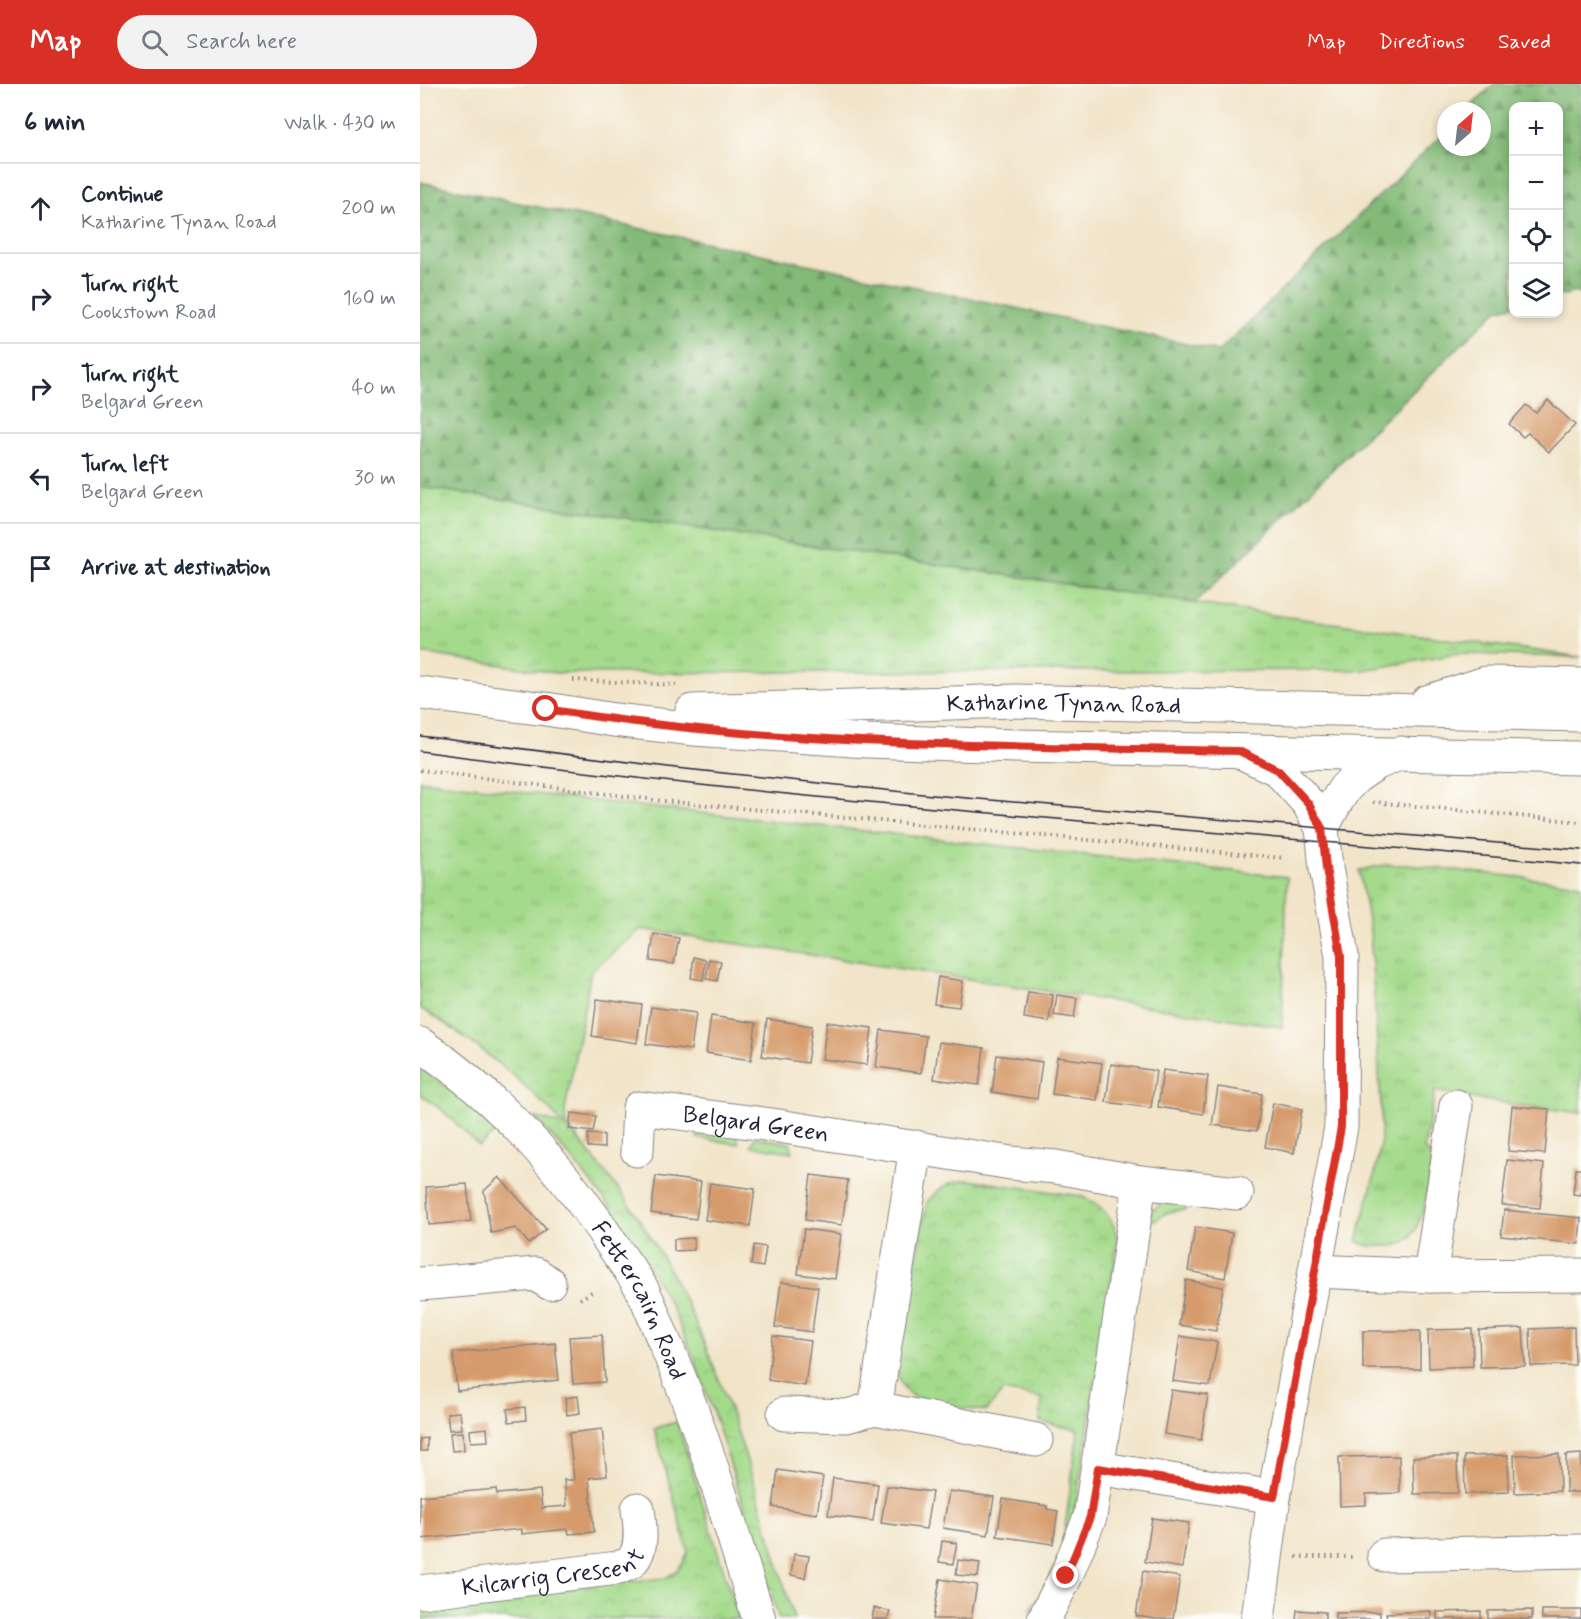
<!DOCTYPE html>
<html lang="en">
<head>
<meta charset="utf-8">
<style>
	body { margin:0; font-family:Mynerve,sans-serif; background:#f2f2f3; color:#1f2937 }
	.controls { position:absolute; right:18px; top:18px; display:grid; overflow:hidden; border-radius:12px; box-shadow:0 3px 9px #0003 }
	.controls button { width:54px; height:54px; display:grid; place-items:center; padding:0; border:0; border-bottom:2px solid #e0e1e3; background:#fff; color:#1f2937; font:30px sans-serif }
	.compass { position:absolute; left:1017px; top:18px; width:54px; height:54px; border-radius:50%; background:#fff; box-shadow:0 3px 9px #0003; rotate:28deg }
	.stop { position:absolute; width:18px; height:18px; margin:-14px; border:4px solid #d93025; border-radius:50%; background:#fff }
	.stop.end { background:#d93025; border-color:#fff; box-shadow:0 2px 6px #0008 }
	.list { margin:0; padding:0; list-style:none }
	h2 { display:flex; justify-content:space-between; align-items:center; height:78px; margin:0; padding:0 24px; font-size:26px }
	h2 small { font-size:20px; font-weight:400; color:#747a83 }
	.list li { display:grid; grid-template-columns:39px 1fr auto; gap:18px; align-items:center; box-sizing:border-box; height:90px; padding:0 24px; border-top:2px solid #e0e1e3 }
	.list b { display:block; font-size:22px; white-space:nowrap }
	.list p { margin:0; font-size:20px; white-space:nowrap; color:#747a83 }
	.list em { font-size:20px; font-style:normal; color:#747a83 }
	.icon { flex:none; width:33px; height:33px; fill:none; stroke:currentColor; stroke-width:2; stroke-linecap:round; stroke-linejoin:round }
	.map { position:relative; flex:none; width:1161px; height:1535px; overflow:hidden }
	header { display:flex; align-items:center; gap:36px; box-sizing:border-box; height:84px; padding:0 30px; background:#d93025; color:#fff }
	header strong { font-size:28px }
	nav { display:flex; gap:33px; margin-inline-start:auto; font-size:21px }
	.search { width:420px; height:54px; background:#f2f2f3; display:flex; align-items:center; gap:15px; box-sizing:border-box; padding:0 21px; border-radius:33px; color:#747a83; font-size:22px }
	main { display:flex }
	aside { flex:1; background:#fff }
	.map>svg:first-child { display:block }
	.grass { fill:url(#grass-tufts); stroke:#637e63; stroke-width:1.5 }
	.forest { fill:url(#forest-firs); stroke:#526e59; stroke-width:1.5 }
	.park { fill:url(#park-crowns); stroke:#637e63; stroke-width:1.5 }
	.building { fill:#d69b6c }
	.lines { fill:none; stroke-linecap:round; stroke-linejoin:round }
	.minor-casing { stroke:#8a8382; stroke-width:35 }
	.major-casing { stroke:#8a8382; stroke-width:35 }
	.path { stroke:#8a8382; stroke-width:4; stroke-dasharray:1.5 4.5; stroke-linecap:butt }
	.minor { stroke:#fff; stroke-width:33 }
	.major { stroke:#fff; stroke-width:33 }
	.tram { stroke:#22223b; stroke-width:1.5 }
	.route { stroke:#d93025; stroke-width:8 }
	.labels { text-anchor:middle; stroke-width:4.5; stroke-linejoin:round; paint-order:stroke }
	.street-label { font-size:24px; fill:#22223b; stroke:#fdfcf7 }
</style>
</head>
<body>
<header>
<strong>Map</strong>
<div class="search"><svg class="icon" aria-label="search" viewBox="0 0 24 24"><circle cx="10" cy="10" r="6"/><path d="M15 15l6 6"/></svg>Search here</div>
<nav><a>Map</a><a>Directions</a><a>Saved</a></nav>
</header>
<main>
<aside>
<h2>6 min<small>Walk · 430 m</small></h2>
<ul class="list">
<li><svg class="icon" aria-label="ahead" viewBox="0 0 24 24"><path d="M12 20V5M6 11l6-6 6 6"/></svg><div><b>Continue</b><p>Katharine Tynan Road</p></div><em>200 m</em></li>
<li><svg class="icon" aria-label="right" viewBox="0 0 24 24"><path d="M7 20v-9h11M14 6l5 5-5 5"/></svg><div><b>Turn right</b><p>Cookstown Road</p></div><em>160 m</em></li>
<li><svg class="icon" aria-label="right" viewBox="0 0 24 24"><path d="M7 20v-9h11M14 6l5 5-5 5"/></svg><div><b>Turn right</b><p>Belgard Green</p></div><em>40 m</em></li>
<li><svg class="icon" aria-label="left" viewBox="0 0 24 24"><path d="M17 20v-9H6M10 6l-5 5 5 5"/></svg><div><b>Turn left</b><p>Belgard Green</p></div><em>30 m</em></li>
<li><svg class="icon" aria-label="arrive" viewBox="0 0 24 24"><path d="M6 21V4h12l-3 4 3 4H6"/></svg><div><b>Arrive at destination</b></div></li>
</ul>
</aside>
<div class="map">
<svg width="1161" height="1535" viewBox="0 0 1161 1535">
	<defs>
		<pattern id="grass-tufts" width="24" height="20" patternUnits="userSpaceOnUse" patternTransform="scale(1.5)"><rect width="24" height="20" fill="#a4da8b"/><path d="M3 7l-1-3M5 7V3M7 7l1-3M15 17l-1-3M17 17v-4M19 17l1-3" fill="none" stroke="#8dbb79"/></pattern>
		<pattern id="forest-firs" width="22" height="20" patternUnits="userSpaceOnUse" patternTransform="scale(1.5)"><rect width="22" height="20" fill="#83ba77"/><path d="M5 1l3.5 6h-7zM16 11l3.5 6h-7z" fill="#6b9763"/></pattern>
		<pattern id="park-crowns" width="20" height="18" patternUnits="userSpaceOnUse" patternTransform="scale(1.5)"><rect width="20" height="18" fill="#a4da8b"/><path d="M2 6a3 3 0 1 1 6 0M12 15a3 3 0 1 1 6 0" fill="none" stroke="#8dbb79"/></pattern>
	</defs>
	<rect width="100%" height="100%" fill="#fdfcf7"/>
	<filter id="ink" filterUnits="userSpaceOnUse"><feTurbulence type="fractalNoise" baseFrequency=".0167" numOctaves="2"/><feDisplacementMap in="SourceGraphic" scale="12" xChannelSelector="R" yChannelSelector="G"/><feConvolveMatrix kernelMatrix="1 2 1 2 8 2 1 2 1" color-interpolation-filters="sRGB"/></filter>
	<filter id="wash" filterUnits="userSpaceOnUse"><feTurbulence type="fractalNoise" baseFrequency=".008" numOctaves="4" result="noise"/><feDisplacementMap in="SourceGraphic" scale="24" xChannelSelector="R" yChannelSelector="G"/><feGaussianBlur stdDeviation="1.35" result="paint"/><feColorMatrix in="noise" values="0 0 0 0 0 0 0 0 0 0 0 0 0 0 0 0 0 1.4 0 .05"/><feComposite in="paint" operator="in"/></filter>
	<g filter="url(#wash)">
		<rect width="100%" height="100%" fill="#f1e4c8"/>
		<path class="grass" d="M0 403 832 528 1161 573 1038 570 943 586 136 589 0 569Z
			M0 696 209 721 867 793 862 943 221 845 171 887 145 1026 146 1043C104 997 53 956 0 924Z
			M965 781H987L1161 800V1029L1061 1016 1015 1007 1004 1065 1012 1074C1008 1098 1006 1152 978 1161 974 1162 968 1162 964 1162 954 1163 945 1162 937 1157L954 1093 961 1057V1020L950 847 939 786Z
			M0 984 32 1007 77 1047 59 1062 22 1026 0 1010Z
			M281 1045 317 1051 319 1060 277 1054Z
			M335 1053 370 1059 373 1068 330 1062Z
			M770 1114 766 1126C753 1126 745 1128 735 1137L727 1131C743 1116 748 1115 770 1114Z"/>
		<path class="forest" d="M1074 0H1161V212L1156 208 1139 212 1138 22H1094L1093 222 1077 226 775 519 0 403V98L799 267 1026 47V63H1062V27H1046Z"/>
		<path class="park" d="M114 1033C124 1036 136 1038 145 1042 154 1047 173 1074 181 1083 287 1211 328 1379 374 1535H359L298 1342 274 1274 251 1222 219 1166 190 1122 151 1074Z
			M549 1096 660 1112C682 1120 694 1134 698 1157L648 1469 616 1527 610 1526 628 1500 642 1467 658 1346 620 1338 622 1314 583 1307 566 1327C544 1324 498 1323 485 1305 478 1298 478 1288 476 1278L507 1118C519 1104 530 1097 549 1096Z
			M257 1338 319 1535H0V1518L245 1494C257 1488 264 1481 268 1467L234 1344Z"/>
		<g id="blocks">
			<path class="building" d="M1128 316 1155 341 1129 368 1108 349 1103 353 1089 340 1106 321 1116 329Z
				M234 850 259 854 254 880 230 877Z
				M274 873 286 876 283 896 271 894Z
				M289 875 301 877 297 897 286 895Z
				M518 893 543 897 539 923 514 920Z
				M608 908 633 911 629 938 604 934Z
				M637 911 657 914 654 934 634 931Z
				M177 915 222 921 217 959 172 952Z
				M231 923 276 929 271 966 226 960Z
				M291 932 336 939 331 976 286 969Z
				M347 935 392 942 387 979 342 972Z
				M407 938 452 944 447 981 402 975Z
				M461 946 506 952 501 989 456 983Z
				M519 958 564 964 559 1001 514 995Z
				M577 971 622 978 617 1015 572 1008Z
				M637 973 682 979 677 1016 632 1010Z
				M691 980 736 987 731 1024 686 1018Z
				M743 986 788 992 783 1030 738 1023Z
				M798 1003 842 1010 837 1047 792 1041Z
				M853 1019 882 1025 874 1069 845 1063Z
				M1092 1022 1129 1025 1125 1070 1088 1067Z
				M151 1029 176 1032 173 1048 149 1045Z
				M168 1050 184 1051V1064L168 1063Z
				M1087 1076 1124 1080 1120 1124 1082 1121Z
				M1156 1085H1161V1111L1153 1110Z
				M391 1091 428 1096 422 1141 385 1136Z
				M236 1092 281 1098 276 1135 231 1129Z
				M79 1093 126 1145 109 1160 96 1144 71 1149 64 1107Z
				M290 1099 335 1105 330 1142 285 1136Z
				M47 1100 51 1137 9 1141 6 1103Z
				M1084 1126 1161 1134 1159 1160 1081 1152Z
				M775 1143 812 1149 805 1194 768 1187Z
				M384 1145 421 1150 415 1195 378 1190Z
				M274 1154V1166L254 1167V1155Z
				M334 1161 346 1163 343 1183 331 1181Z
				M766 1196 803 1203 796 1247 759 1241Z
				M361 1198 398 1203 392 1248 355 1243Z
				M1154 1243 1155 1281 1111 1282 1110 1245Z
				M1103 1244 1105 1282 1060 1283 1059 1246Z
				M1052 1245 1053 1282 1009 1284 1008 1246Z
				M943 1247H1000V1285H943Z
				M182 1251 185 1298 153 1300 149 1253Z
				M353 1252 391 1257 385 1302 348 1296Z
				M760 1252 797 1258 790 1302 753 1297Z
				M135 1259 139 1296 37 1307 33 1269Z
				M751 1306 788 1311 781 1356 744 1350Z
				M158 1312 160 1329 147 1331 145 1314Z
				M105 1323 106 1336 89 1338 87 1325Z
				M40 1328 42 1345 29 1346 27 1329Z
				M67 1344 68 1357 51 1358 50 1346Z
				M182 1345 187 1392 169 1394 174 1448 149 1450 148 1445 102 1450V1445L0 1455V1412L76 1405 77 1410 120 1406 122 1424 147 1422 144 1396H154L149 1349Z
				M43 1348 44 1366 32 1367 30 1349Z
				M7 1354V1367H0V1355Z
				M1139 1370 1140 1407 1095 1409 1094 1371Z
				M1161 1370V1408H1146V1371Z
				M1088 1371 1089 1408 1045 1410 1044 1372Z
				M979 1372 980 1409 946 1410V1421L920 1422 919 1373Z
				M1016 1372H1037L1038 1409 994 1410 993 1373Z
				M358 1386 403 1393 397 1430 353 1423Z
				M413 1394 458 1400 453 1437 408 1431Z
				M467 1402 512 1408 506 1445 461 1439Z
				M529 1407 574 1413 568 1451 523 1444Z
				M583 1415 627 1422V1425L638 1427 633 1460 577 1452Z
				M732 1434 769 1439 762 1484 725 1478Z
				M522 1457 537 1459 533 1480 519 1478Z
				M374 1470 389 1472 385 1494 371 1491Z
				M538 1476 560 1479 558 1493 536 1491Z
				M723 1487 760 1493 753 1535H736L716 1532Z
				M520 1495 557 1501 551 1535H513Z
				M454 1524 470 1527 468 1535H452Z
				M877 1526 905 1528V1535H876Z
				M1112 1526V1535H1068V1527Z
				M1122 1526H1161V1535H1122Z
				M1011 1527V1535H967L966 1529Z
				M1061 1527V1535H1017V1528Z
				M960 1528V1535H915V1529Z"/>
		</g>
	</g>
	<g filter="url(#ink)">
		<use href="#blocks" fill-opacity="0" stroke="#8a8382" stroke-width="1.5"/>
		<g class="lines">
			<g class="minor-casing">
				<g id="minor">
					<path d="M819 667 858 686 888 719 902 744"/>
					<path id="s1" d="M0 960C77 1013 140 1081 191 1159 201 1174 213 1189 222 1205 231 1222 237 1241 245 1259 284 1348 310 1442 339 1535"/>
					<path id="s2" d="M217 1066 219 1024 352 1041 591 1079 636 1083 720 1098 817 1109"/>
					<path d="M895 1187 1010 1192 1161 1191"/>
					<path d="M1010 1192 1036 1022"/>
					<path d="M0 1200 116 1190 129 1199"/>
					<path d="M455 1324 496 1063"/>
					<path d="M364 1330 427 1332 455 1324 616 1356"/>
					<path d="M678 1384 854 1413"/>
					<path d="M964 1471 1161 1467"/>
					<path id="s3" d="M0 1508 198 1484C202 1482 208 1481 211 1478 224 1465 220 1441 218 1425"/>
					<path d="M624 1535 646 1492 670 1433 720 1098"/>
					<path d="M838 1535 854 1413 921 1043 922 872 906 784 902 744 916 718 925 704 936 693 955 680 981 669"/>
				</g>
			</g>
			<g class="major-casing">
				<g id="major">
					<path d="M0 609 126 625 194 636 274 645 447 657 595 662 1161 674"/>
					<path d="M1007 618 1066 599 1161 601"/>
					<path id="s4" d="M272 627 596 617 1161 631"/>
				</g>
			</g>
			<path class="path" d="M153 596 256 601
				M0 686 243 717 864 774
				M953 718 1161 738
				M160 1215 175 1206
				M876 1473H935"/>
			<use href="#minor" class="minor"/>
			<use href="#major" class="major"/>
			<path class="tram" d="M0 652 256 684 512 711 1161 766
				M0 667C385 720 774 744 1161 781"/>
		</g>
	</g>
	<g class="lines" filter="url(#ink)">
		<path class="route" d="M126 625C354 663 588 662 819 667L858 686 888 719 902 744 906 784 921 872V1043L854 1413 678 1384 670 1433 646 1492"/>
	</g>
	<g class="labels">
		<g class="street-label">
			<text dy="8" stroke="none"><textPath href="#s4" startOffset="372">Katharine Tynan Road</textPath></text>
			<text dy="8" stroke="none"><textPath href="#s2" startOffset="160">Belgard Green</textPath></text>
			<text dy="8" stroke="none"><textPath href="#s1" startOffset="342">Fettercairn Road</textPath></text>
			<text dy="8" stroke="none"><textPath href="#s3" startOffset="135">Kilcarrig Crescent</textPath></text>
		</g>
	</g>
</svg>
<div class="controls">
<button>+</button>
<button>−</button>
<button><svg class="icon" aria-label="locate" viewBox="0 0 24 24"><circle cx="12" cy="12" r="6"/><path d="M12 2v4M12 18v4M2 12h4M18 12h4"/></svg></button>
<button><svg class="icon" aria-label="layers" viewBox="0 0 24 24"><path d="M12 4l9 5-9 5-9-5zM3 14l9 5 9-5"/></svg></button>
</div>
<svg class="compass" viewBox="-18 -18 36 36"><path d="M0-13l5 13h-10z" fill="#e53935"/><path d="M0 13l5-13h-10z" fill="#747a83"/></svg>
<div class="stop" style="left:126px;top:625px"></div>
<div class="stop end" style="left:646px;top:1492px"></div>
</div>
</main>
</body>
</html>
